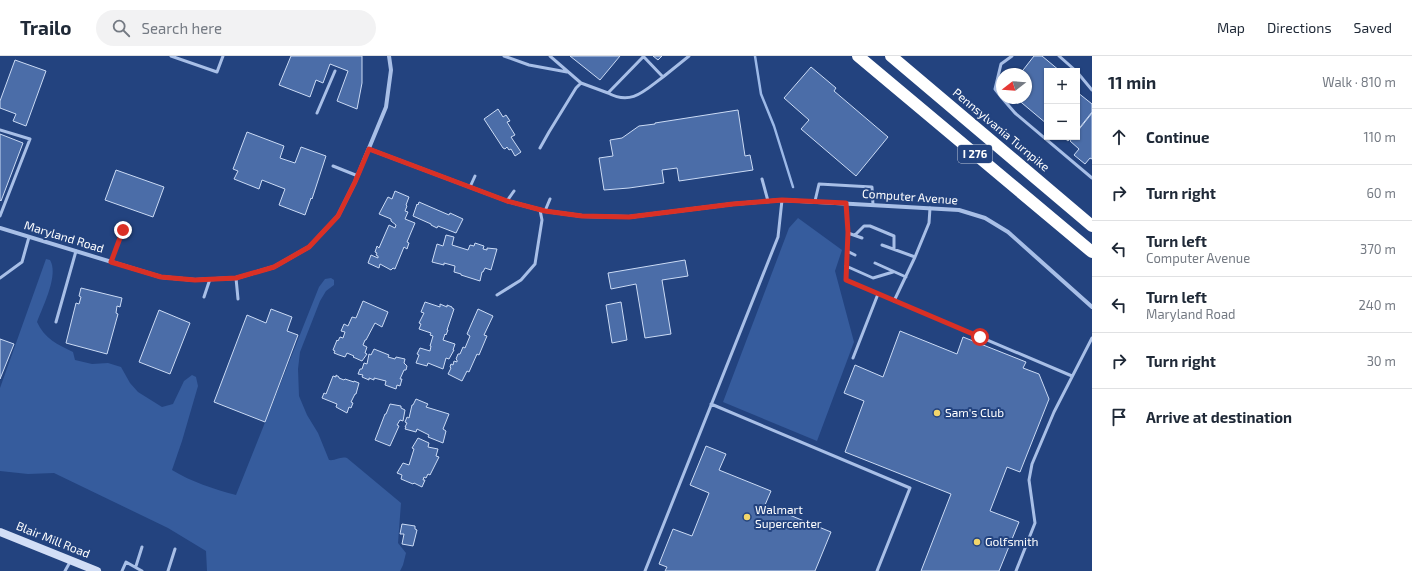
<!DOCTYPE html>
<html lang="en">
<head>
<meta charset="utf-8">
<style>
	body { margin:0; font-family:"Exo 2",sans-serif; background:#f2f2f3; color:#1f2937 }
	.controls { position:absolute; right:12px; top:12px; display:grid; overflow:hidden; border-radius:0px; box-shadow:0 1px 3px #0004 }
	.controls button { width:36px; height:36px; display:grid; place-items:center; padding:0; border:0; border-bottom:1px solid #e0e1e3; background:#fff; color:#1f2937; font:20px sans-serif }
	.compass { position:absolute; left:996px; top:12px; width:36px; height:36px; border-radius:50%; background:#fff; box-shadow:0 1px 3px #0004; rotate:253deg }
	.stop { position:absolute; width:12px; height:12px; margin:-9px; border:3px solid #d93025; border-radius:50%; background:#fff }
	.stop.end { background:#d93025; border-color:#fff; box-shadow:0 1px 4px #0008 }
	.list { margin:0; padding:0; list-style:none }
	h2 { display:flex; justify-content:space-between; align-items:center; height:52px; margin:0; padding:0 16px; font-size:17px }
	h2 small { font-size:13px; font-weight:400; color:#747a83 }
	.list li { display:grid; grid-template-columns:26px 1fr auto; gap:12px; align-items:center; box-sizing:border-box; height:56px; padding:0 16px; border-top:1px solid #e0e1e3 }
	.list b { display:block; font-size:15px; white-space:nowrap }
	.list p { margin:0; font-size:13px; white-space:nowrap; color:#747a83 }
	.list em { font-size:13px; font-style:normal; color:#747a83 }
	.icon { flex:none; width:22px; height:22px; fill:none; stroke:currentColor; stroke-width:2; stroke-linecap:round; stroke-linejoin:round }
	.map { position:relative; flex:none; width:1092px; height:515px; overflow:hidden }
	header { display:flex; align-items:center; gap:24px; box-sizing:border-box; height:56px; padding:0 20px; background:#fff; border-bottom:1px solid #e0e1e3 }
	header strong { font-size:19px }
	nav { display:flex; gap:22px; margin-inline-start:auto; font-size:14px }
	.search { width:280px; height:36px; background:#f2f2f3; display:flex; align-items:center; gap:10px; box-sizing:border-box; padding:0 14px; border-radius:22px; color:#747a83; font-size:15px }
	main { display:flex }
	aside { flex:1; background:#fff }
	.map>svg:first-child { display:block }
	.green { fill:#365c9d }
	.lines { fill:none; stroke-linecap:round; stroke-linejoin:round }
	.stream { stroke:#9cb9e8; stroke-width:2.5 }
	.building { fill:#4b6da8; stroke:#cbdbf5 }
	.service { stroke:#a8bfe7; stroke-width:3 }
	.minor { stroke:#a8bfe7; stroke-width:4 }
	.secondary { stroke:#d2def6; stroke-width:8 }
	.motorway { stroke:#fff; stroke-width:12 }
	.route { stroke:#d93025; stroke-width:5 }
	.poi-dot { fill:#f2d66b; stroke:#23437f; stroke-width:1.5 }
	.labels { text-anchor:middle; stroke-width:4; stroke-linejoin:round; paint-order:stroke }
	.shield { fill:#23437f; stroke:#bdc7d9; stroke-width:1 }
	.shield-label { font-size:11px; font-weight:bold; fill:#fff }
	.street-label { font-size:12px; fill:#fff; stroke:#23437f }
	.poi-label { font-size:12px; fill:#fff; stroke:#23437f; text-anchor:start }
</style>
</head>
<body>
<header>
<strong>Trailo</strong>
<div class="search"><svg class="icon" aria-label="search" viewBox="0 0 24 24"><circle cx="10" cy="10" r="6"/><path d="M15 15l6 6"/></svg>Search here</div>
<nav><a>Map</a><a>Directions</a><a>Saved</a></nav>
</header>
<main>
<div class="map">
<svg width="1092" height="515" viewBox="0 0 1092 515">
	<rect width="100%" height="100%" fill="#23437f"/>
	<path class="green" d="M798 162 842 194 835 215 854 286 817 385 723 346 789 172Z
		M46 203 50 204C59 219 43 250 37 266 44 282 58 289 73 296L75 304 92 308 108 307 121 311 130 327 138 336 162 351 173 348 184 325 192 319 196 321 198 330 182 385 172 414C192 426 213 433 236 439L319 231 325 223 331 222 334 224V229L326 235 320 245 300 296 298 313 299 340 307 359 318 377 329 404C336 405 340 400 347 402L401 447 398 487 406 497 403 509 400 515H207L206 495 168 472 54 417 28 418 0 415V332Z"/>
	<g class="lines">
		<path class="stream" d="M755 0 761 38 774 70 793 131"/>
	</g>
	<path class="building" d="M291 0H362V27L357 53 337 45 348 15 330 8 323 27 316 24 310 41 279 29Z
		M570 0H620L600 24Z
		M653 0H662L658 4Z
		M1034 0H1042L1060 15H1047V68L1016 42H1026V18H1020Z
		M15 4 46 15 26 70 13 65 16 58 0 52V45Z
		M811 11 836 32 834 35 888 81 856 120 801 73 809 64 784 42Z
		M1077 36 1092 48V56L1077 75Z
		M498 53 503 61 506 59 510 65 507 66 515 79 511 81 521 96 515 100 511 93 509 94 507 91 505 93 503 92 484 63Z
		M738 54 745 100 750 99 753 114 679 125 677 112 662 114 664 127 629 132 604 134 599 102 613 100 610 84 622 82 639 70 655 68V67Z
		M1092 57V103L1090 102 1085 108 1074 99 1079 93 1070 85 1073 81H1077V76Z
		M247 76 284 90 280 102 295 107 301 91 326 100 312 143 311 142 305 159 279 149 285 133 262 124 259 133 234 123 238 115 233 113Z
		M0 78 23 87 1 145 0 144Z
		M1063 81H1072L1068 85Z
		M116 114 164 131 153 161 105 144Z
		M395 135 409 141 406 149 407 150 405 155 408 156 405 163 415 167 407 186 409 187 407 193 404 191 395 213 393 212 391 214 380 208 379 212 368 207 371 199 378 202V200L376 199 377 197 375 196 377 190 379 192 389 169 395 172 396 169 391 165V163L379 158 388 141 392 143Z
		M419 146 449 159 450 157 463 163 456 177 438 170 437 172 431 169V168L413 160 417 148 418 149Z
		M446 179 454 181 452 189 468 194 470 189 474 190 475 187 484 190 483 193 487 194V192L497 193 491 214 485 212 483 216H482L480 225 461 219V218L454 216 455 210 444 207V209L432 206 437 188 443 190Z
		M685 204 688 220 662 224 671 278 645 282 636 228 611 233 608 217Z
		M81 232 122 242 120 251 117 250 116 257 118 258 107 298 66 287 76 247 79 248 81 241 79 240Z
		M363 245 388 256 382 271 375 267 366 284H365L363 289 367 291 365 297 367 298 362 305 353 301 354 300 347 297 345 301 339 299 334 297 335 295 333 294 337 284 338 285 340 281 343 282 345 276 341 275 344 268 348 270 352 261 356 262Z
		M425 246 440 251V248L447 251V249L452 251V252L454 253 447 274H448L446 279 445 278 443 284 455 288 453 294H454L449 303 446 302 443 313 428 307 427 310 416 307 419 299 417 298 420 292 430 295 431 290H430L433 280 430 279 431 277 419 273 421 268 419 267 424 257 421 256Z
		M621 246 627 284 612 287 606 249Z
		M271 253 292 261 287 275 298 279 265 366 214 346 247 259 266 267Z
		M478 253 493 260 484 279 487 280 479 299 477 298 469 316 467 315 462 325 448 318 451 312 450 311 451 308 453 309 454 305 457 306V304L456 303 458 298H460L463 291 465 292 470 280 467 278Z
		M159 254 190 267 170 318 139 306Z
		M900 275 957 298 963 281 1026 306 1023 312 1039 318 1049 343 1020 416 1007 411 990 455 1019 466 999 515H921L951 438 845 396 864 345 844 337 855 309 883 321Z
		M0 283 14 288 0 323Z
		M374 293 389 299 388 301 395 303 396 301 405 303 404 307 407 310 406 314H404L400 323H402L400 330 397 329 396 333 385 329 386 325 374 322V324L369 322V324L362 321 363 319 358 318 360 313H362L364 307 367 308 369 298 371 299Z
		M336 319 339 321V322L344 324 345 323 354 326V325L359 327 356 338H355L351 346 353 347 351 352 349 351 347 357 336 351 337 348 322 342 324 337 326 338 333 320 336 321Z
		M416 343 428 348 426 351 449 358 443 373 446 375 443 387 428 381 429 379 417 373 416 376 405 373 406 371H405L407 367 405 366 407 361 409 362 412 349H413Z
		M390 348 401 350V352L405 354 403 365 400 364 397 369 399 370 390 390 375 384 385 358H386Z
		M418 382 429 387 428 391 438 393 436 400 439 401 430 419 428 418 426 422 424 421 423 424H425L422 431 414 427 413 428 401 423 402 419 397 417 403 407 409 409 414 393 412 392Z
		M706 390 726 398 719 414 771 435 765 449 831 476 815 515H665L667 511 659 508 673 473 692 480 709 437 690 429Z
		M402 468 415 470V473L417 474 413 490 402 488 404 478H400Z"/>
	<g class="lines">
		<path class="service" d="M171 0 217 16 223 0
			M504 0 529 9 567 16
			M550 0 581 27 608 37 643 1
			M643 0 663 21 689 0
			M1059 0 1076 15
			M1077 16 1092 34
			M608 37C632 50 645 34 663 21
			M1002 42 1015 57 1092 122
			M1002 42 995 33 1001 8 1012 0
			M317 57 335 15
			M0 74 30 83 0 160
			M540 92 549 76 576 32 581 27
			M333 110 358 120
			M762 123 768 145
			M470 131 475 120
			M507 145 514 135
			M815 145 819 128 872 131 873 149
			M846 147 848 177 846 224 1072 320
			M545 155 550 143
			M848 177 862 182
			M855 179 864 170H870L894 180V193
			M882 189 915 201
			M847 195 855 199
			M111 206 123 174
			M875 207 906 221
			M846 210 873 222 893 216
			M0 222 22 206 29 181
			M236 222 238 243
			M497 239 521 224 535 208 542 164 540 154
			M204 241 210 223
			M894 245 915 201 929 167 930 152
			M56 266 76 195
			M853 302 878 238
			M711 348 910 432 877 515
			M136 510 142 491
			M65 515 70 506
			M122 515 126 506 142 515
			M168 515 175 493
			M645 515 778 181 782 144
			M1016 515 1035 467 1029 424 1032 408 1054 356 1092 282"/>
		<path class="minor" d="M369 93 507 145 545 155 582 160 629 161 733 148 782 144 959 154 985 162 1008 176 1092 251
			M0 172 161 221 195 224 236 222 274 211 309 191 338 160 355 126 386 51 391 14 389 0"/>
		<path class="secondary" d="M0 476 97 515"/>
		<path class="motorway" d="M858 0 1092 196
			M891 0 1092 170"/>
	</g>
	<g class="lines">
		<path class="route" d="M123 174 111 206 161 221 195 224 236 222 274 211 309 191 338 160 355 126 369 93 507 145 545 155 582 160 629 161 733 148 782 144 846 147 848 176 846 224 980 281"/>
	</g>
	<g class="poi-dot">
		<circle cx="937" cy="357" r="4"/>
		<circle cx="747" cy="461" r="4"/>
		<circle cx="977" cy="486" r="4"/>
	</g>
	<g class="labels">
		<rect class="shield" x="958" y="89" width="34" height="18" rx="3"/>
		<g class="shield-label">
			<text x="975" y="102">I 276</text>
		</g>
		<g class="street-label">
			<text transform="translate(1001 74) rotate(40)" y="4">Pennsylvania Turnpike</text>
			<text transform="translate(910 141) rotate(4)" y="4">Computer Avenue</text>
			<text transform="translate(64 181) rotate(17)" y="4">Maryland Road</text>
			<text transform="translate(53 484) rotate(22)" y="4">Blair Mill Road</text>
		</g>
		<g class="poi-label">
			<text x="945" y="361">Sam's Club</text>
			<text x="755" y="458">Walmart<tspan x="755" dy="14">Supercenter</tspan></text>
			<text x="985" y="490">Golfsmith</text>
		</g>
	</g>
</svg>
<div class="controls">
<button>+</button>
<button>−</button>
</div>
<svg class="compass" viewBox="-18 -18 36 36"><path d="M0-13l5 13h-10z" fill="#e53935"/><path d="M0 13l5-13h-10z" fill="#747a83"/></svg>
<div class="stop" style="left:980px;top:281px"></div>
<div class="stop end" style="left:123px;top:174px"></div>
</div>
<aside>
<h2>11 min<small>Walk · 810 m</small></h2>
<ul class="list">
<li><svg class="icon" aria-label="ahead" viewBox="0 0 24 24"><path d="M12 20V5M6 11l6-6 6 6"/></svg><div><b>Continue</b></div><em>110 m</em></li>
<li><svg class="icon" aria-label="right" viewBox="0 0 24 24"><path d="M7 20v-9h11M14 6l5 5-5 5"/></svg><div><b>Turn right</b></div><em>60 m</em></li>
<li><svg class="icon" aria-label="left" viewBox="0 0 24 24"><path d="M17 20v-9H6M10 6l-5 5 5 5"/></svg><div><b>Turn left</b><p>Computer Avenue</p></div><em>370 m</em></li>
<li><svg class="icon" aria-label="left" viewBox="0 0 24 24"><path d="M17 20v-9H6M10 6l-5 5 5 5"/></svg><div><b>Turn left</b><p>Maryland Road</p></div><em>240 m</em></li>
<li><svg class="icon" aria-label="right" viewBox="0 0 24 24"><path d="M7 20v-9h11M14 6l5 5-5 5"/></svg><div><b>Turn right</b></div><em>30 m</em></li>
<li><svg class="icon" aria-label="arrive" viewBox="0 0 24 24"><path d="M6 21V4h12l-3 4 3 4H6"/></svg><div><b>Arrive at destination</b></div></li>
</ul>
</aside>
</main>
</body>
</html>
